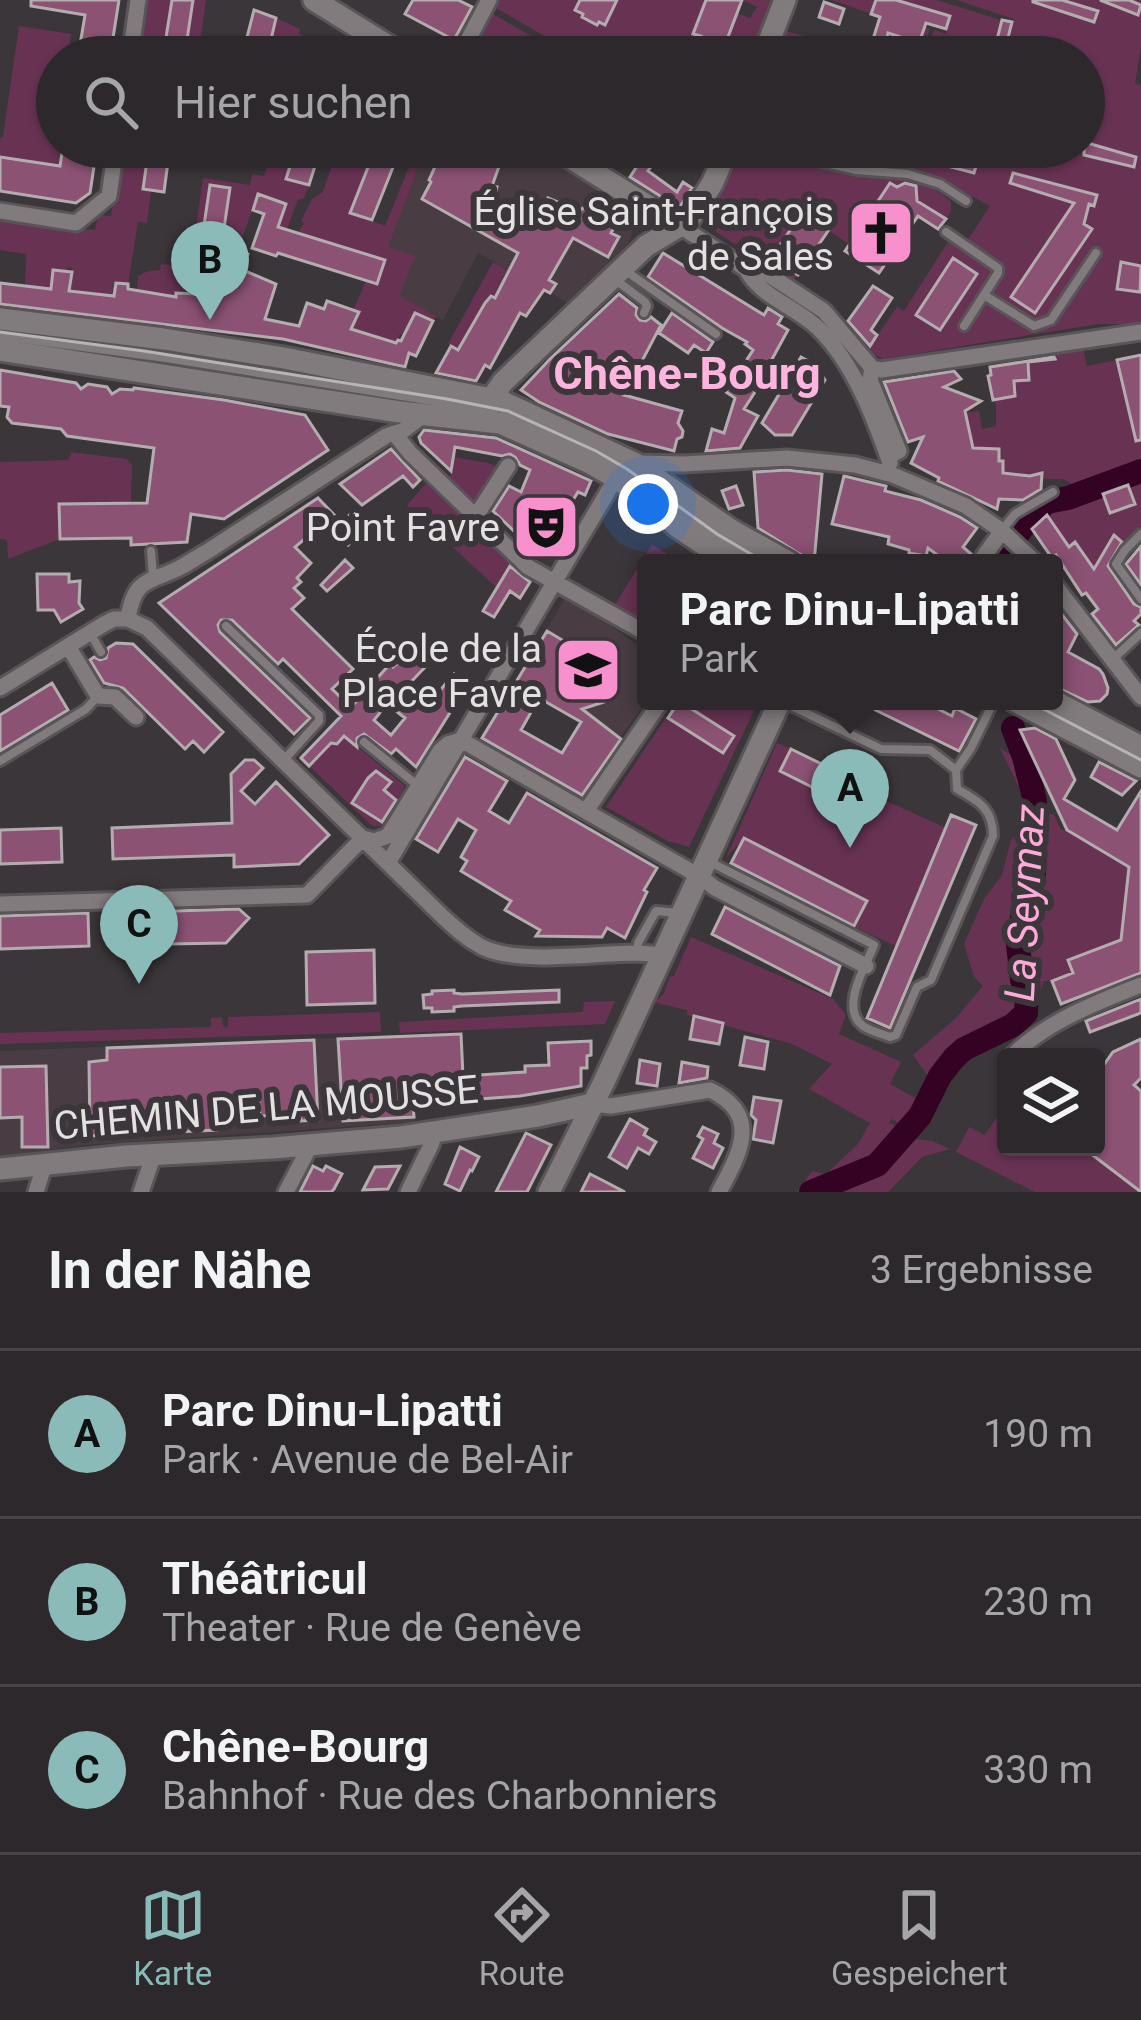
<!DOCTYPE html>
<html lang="de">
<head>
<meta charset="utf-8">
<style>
	body { margin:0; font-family:Roboto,sans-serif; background:#383437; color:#f1f3f6 }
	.controls { position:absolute; right:36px; bottom:36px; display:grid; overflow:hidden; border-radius:12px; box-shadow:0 3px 9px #0004 }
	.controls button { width:108px; height:108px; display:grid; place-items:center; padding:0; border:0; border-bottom:3px solid #484447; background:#2c282b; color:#f1f3f6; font:60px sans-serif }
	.you { position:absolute; left:648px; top:504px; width:42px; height:42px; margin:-30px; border:9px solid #fff; border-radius:50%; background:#1a73e8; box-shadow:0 0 0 18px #1a73e833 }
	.badge { display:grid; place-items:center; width:78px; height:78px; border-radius:50%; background:#8bbbb9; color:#111; font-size:39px; font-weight:700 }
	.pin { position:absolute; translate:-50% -99px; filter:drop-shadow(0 3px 6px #0008) }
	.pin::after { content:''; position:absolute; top:63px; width:42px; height:36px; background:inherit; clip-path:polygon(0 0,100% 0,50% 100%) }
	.popup { position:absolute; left:637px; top:554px; width:426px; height:156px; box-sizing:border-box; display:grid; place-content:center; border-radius:12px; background:#2c282b; filter:drop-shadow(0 3px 9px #0005); font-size:39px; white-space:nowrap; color:#a6a6a9 }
	.popup b { font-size:45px; color:#f1f3f6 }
	.popup::after { content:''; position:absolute; left:50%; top:100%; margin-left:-24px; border:24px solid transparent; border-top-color:#2c282b }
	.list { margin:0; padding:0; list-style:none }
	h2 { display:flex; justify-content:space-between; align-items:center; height:156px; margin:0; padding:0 48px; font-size:51px }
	h2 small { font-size:39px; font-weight:400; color:#a6a6a9 }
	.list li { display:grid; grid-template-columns:78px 1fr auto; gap:36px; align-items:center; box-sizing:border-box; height:168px; padding:0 48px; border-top:3px solid #484447 }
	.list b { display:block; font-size:45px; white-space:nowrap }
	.list p { margin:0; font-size:39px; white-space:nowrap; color:#a6a6a9 }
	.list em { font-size:39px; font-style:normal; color:#a6a6a9 }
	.icon { flex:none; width:66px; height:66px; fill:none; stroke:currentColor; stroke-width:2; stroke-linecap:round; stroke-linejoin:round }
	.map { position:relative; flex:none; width:1141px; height:1192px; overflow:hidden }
	.search { position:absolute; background:#2c282b; box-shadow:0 3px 9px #0004; left:36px; right:36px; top:36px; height:132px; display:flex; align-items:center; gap:30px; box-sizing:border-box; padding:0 42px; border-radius:66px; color:#a6a6a9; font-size:45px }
	.sheet { height:660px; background:#2c282b }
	nav { display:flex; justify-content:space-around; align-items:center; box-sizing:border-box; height:168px; border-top:3px solid #484447; background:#2c282b; font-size:33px; color:#a6a6a9 }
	nav a { display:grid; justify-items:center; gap:6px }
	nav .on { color:#8bbbb9 }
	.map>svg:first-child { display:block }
	.built { fill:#493d43 }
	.green { fill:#683353 }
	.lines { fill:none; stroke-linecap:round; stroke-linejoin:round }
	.river { stroke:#340324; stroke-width:24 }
	.building { fill:#8b5273; stroke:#b4adb0; stroke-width:3; fill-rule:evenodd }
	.lane-casing { stroke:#585457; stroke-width:14 }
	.street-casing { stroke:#585457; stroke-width:21 }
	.secondary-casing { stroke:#585457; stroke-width:27 }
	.lane { stroke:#827b7e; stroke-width:8 }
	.street { stroke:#827b7e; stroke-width:15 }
	.secondary { stroke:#827b7e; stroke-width:21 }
	.tram { stroke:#b7b4b6; stroke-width:3 }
	.labels { text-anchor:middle; stroke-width:12; stroke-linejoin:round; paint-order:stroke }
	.poi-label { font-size:39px; fill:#e4e1e3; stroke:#3b3639; text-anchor:end }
	.street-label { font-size:39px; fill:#e4e1e3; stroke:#3b3639 }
	.water-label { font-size:42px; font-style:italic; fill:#ffa9da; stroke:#3b3639 }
	.quarter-label { font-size:45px; font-weight:bold; fill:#feb4de; stroke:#3b3639 }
</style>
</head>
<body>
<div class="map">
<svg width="1141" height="1192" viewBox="0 0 1141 1192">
	<rect width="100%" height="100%" fill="#3b3639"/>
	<path class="built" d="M426 147H530L623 205 631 216 633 230 628 244 568 303 478 253 443 320 398 296 387 248Z
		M567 595 646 651V701L620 738 525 666Z
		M412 1035 415 1122 84 1145 0 1157V1051Z"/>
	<path class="green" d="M145 0H206L198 55 173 52 171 57H135Z
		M500 0H580L582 17 597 25 599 22 605 25 617 0H706L694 33 701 36 700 41 722 50 737 13 750 18 757 7 742 0H775L754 57H666L660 54 657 57H581L496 8Z
		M831 0H937L1013 24 1014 19 957 0H1141V47L1135 83 1141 85V321L1129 324H1098L883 359 867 350 897 307 904 311 948 242 962 249 990 206 940 179 913 169 856 164 778 147H1084V57H926L934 30 946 34 947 30 925 24V27L930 29 921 55 886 42 890 20Z
		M491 13 568 57H468Z
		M276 18 300 29 299 34 328 46 325 57H267Z
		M19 26 71 34 68 57H57V147H63L60 166 0 157V138L3 137Z
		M786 31 882 57H775Z
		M122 147H149L143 188 151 191 147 223 138 222 128 284 116 283 114 296 106 303V295L69 291 72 267 67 268 64 290 25 286 26 254 0 250V219L76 232 78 228 95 230 98 215 111 216Z
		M243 147H296L286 178 309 185 304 198 298 200 287 229 262 221 282 215 286 204 258 194 233 264 223 262 215 294 200 292 198 306 176 293 175 303 137 291 138 276 148 271 160 270 161 264 180 266 185 233 195 234 203 178 250 185 252 174 264 176 268 164 265 156 242 151Z
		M338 147H376L350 212 385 226 417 147H426L388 247 415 256 399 296 436 316 433 321 415 313 404 335 400 334 396 343 344 331 366 281 377 283 385 261 298 233 304 223 301 221 312 199 323 192Z
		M798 161C821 167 843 173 867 176 898 181 927 177 951 202V211L946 219 917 201 918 192 916 186 905 183 897 187 890 184 849 244 823 227 826 220 806 208 780 245 790 252 782 264 798 275 792 281 716 232 709 219 732 164Z
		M493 262 509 271 504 275 496 299 485 303 460 351 448 344Z
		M1082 344 1087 366 1141 355V460L1072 484 1063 479H1043L1042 473 1030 476 1003 474 1002 461 987 464 986 475 949 415 979 411 982 429 996 426V404L993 400 1014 396 1011 381 1029 379 1027 351Z
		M71 452 127 459 132 465 131 503 60 504V539L8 559 7 540 0 539V462L69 460Z
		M454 457 488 463 509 472 474 522 514 560 497 588 407 505 429 480 449 482Z
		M1141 480V530L1125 544 1114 536 1101 557 1116 568 1100 578 1074 543 1068 547 1047 515 1063 505Z
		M652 544 681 563H646V626L613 608Z
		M677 701 669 718 722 753 733 736 681 701 758 702 689 847 668 841 606 807Z
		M327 731 338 742 344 736 405 786 397 801 368 778 353 803 383 823 381 826H372L299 756Z
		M777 743 791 749 781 772 862 811 871 794 946 828 896 946 854 927 866 902 744 838 726 858Z
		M1000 748 1017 759 1034 806 1054 815 1061 830H1067L1128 867 1121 940C1097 956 1073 979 1044 981L1035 1006 1025 1020 995 1042 975 1048 930 1079 913 1055 956 1018 983 986 974 977 964 944 984 899 1002 875 1011 840 1022 827 1023 796Z
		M691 937 833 999 846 1015 839 1034 901 1062 890 1084 917 1099 901 1124 892 1119 889 1122 908 1136 905 1144 912 1143 917 1139 932 1141 950 1149 922 1157 888 1192H797L812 1171 826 1174 858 1144 870 1123 809 1089 832 1064 792 1044 687 1015V1010L653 1002 663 995 670 977 674 976Z
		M615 1001 605 1024 400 1033 399 1022 583 1012 584 1002Z
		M380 1012 381 1032 0 1044V1033L211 1027V1018L222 1017 223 1026 228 1027V1017Z
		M1006 1104V1147H1082L1141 1192H1035L956 1152 969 1127 985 1135Z"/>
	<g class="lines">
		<path class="river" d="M996 563 1031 516 1047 502 1068 498 1141 471
			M811 1192 877 1165 920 1116 940 1076 954 1058 964 1049 1013 1025 1026 1013 1027 991 1022 980 1017 936 1034 875 1035 801 1024 757 1013 728"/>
	</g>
	<path class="building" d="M31 0H119L110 57H78L85 15 31 6Z
		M172 0H193L185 53 164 50Z
		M413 0H458L472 7 454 40 405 14Z
		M580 0H617L605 25 599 22 597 25 582 17 583 14 575 10Z
		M706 0H742L723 50 699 41 701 36 693 34Z
		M876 0H896L950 16 946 29 926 23 919 43 888 33 886 42 874 36 880 17 871 14Z
		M1033 0H1062L1098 11 1094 22 1033 2Z
		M1100 0H1129L1141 5 1138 15Z
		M824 2 844 9 839 24 819 17Z
		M254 10 276 18 267 57H242Z
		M1002 20 1012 22 1003 57 993 55Z
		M1084 142 1136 157 1134 167 1084 155Z
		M63 147H97L90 193 76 203 0 191V157L60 166Z
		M149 147H170L164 192 143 189Z
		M296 147H321L309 185 286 179Z
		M376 147H401L372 220 350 213Z
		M444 147H506L492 186 497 187 494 197 535 220 548 198 579 211 583 208 597 216 600 213 617 222 611 233 619 237 608 257 573 238 549 280 556 284 550 293 544 290 526 316 520 313 490 368 485 365 476 381 436 373 451 346 458 350 485 303 491 296 495 298 518 253 422 199 431 182 429 180Z
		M621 147H664L648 171 677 192 683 182 692 188 679 208 630 177 641 160Z
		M915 147 977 163 974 173 912 157Z
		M1013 173 1097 195 1094 206 1089 204 1084 224 1092 229 1035 313 1011 297 1074 203 1010 183Z
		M890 183 897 187 905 183 916 186 917 201 946 219 938 229 918 216 879 273 845 251Z
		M210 185 230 188 223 235 203 232Z
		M258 194 286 204 278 227 385 260 377 284 278 253 276 256 252 248 264 214 253 210Z
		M806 207 827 220 823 227 828 231 798 275 781 264 790 252 780 245Z
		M227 245 248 254 243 270 276 284 265 319 299 326 307 303 324 309 327 301 359 312 351 329 396 343 398 340 401 341 415 313 433 321 416 356 409 353 405 367 283 339 0 304V283L51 289 53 270 72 272 69 291 114 296 116 283 128 284V289L176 297V293L220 295 230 263 224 261Z
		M663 253 764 315 768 308 782 317 778 324 788 330 771 361 774 363 744 409 758 416 740 448 706 451 712 429 724 433 735 398 726 392 753 350 745 344 747 342 722 328 648 277Z
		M953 258 977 274 940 330 916 315Z
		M1121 262 1141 266 1140 292 1117 289Z
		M873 286 892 298 871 330 877 335 870 346 848 321Z
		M619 294 637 308 636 315 640 320 646 321 651 317 661 325 624 395 682 411 678 423 683 431 682 437 677 439 674 451 608 434 539 402 521 390 550 359Z
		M672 313 713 342 706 353 694 345 688 353 659 333Z
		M1141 355V440L1136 441 1117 360Z
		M801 357 815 365 825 380 792 435H775L762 423Z
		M1054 357 1055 359 1028 362 1029 380 1014 381 1015 396 993 400 988 376 991 375 990 367Z
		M0 370 76 383 81 389 88 384 107 387 112 394 120 389 133 390 134 388 224 400 305 415 328 450 224 519 191 514 187 542 131 545V538L60 539 59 504 147 503 154 448 67 436 61 429 12 423 7 417 9 407 0 406Z
		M954 371 961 379 944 387 981 401 965 411 973 448 999 449V461H1003V473L1030 476 1042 473 1041 489 1023 500 999 499 997 509 938 481 939 478 911 463 923 437 908 442 884 382Z
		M424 430 496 438 591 481 585 495 578 492 539 555 493 511 509 486 521 492 530 470 520 465 515 457 510 454 502 456 455 447 451 471 421 443 419 437Z
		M391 449 420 480 413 487 403 476 362 505 340 484Z
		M787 470 822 474 814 563 758 528 754 472Z
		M844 476 886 486 885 491 921 500 960 517 977 528 963 547 971 554 967 563H948L928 548 926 556 909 553V550L888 544 889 537 832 524Z
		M1128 485 1135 504 1110 513 1103 494Z
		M736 486 743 505 729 509 722 491Z
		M318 498 341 522 353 512 367 527 348 545 326 521 295 547 311 563 297 578 301 582 294 588 304 598 292 609 353 669 332 689 351 707 390 664 393 667 414 650 428 664 410 683 430 702 454 674 466 687 416 767 396 749 391 754 364 734 357 738V747L344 736 337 744 331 743 309 766 301 758 341 716 283 659 278 664 232 620H221L218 625 220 632 310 718 294 734 159 603ZM387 704 405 718 391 735 374 720Z
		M1047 515 1069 547 1075 542 1094 569 1114 535 1122 542 1108 566 1134 604 1141 607V614L1134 621 1139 625 1116 645 1092 614 1098 609 1086 593 1082 595 1056 555 1052 558 1032 529Z
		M1141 546V585L1126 564Z
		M345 560 353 568 327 591 321 585Z
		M510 566 530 582 520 598 510 591 494 617 483 611Z
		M37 574H69V582L80 581 79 603 83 609 61 622 54 610H38Z
		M1054 604 1077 634 1068 652 1099 669 1103 674 1108 688 1107 694 1100 701 1088 702 1054 686Z
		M547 631 569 644 566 650 617 681 604 702 582 709 621 739 582 795 482 738ZM539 698 581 722 562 753 521 730Z
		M116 643 133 644 223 732 204 752 193 741 185 749 123 688 104 683 90 660 94 657 100 660 106 658 108 648Z
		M52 683 68 710 0 751V715Z
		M679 701 734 736 723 753 668 718Z
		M857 701H922L952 716 955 708 976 719 959 751Z
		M1035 728 1056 739 1075 780 1064 799 1117 830 1141 791V973L1061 1004 1052 981 1073 973 1068 960 1121 940 1129 867 1067 830 1020 730Z
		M791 749 873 789 862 812 780 771Z
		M465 757 507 781 489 811 509 823 527 793 657 868 644 890 647 892 625 938 607 928 602 937 536 936 540 930 505 910 511 901 461 871 467 861 461 857 476 830 458 819 438 852 416 839Z
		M245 760H254L263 768 241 791 255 804 276 782 329 835 299 864 234 867V855L113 859 112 828 232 823 231 774Z
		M1099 762 1134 780 1136 781 1122 795 1091 777Z
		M376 771 391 782 384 790 396 800 382 822 352 803 368 778Z
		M951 815 976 825 890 1028 867 1018Z
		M61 828 62 862 0 864V830Z
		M744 838 867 901 854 926 731 863Z
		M725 907 840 966 830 995 712 934Z
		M239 909 249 918 226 943 111 945 110 913Z
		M88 913 89 946 0 949V916Z
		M374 950 375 1003 307 1005 306 952Z
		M454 990V993L462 994 559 990V1002L462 1006 454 1007V1011L432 1012V1008H424L423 995 432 994V991Z
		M1141 999V1013L1090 1032 1086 1021Z
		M694 1016 723 1023 719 1044 690 1039Z
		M461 1034 463 1076 525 1072V1066L549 1065 548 1043 591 1041V1055L587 1056V1068H581V1086L520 1096 413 1104 414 1117 343 1121 338 1039Z
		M745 1037 768 1042 764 1069 740 1065Z
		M1141 1039V1078L1134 1085 1141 1091V1192L1082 1147H1096V1131L1103 1123 1096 1117V1076L1113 1052Z
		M314 1040 318 1120 301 1121 300 1114 260 1116 258 1095 216 1097 217 1130 90 1136 89 1062 107 1060V1048Z
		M640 1060 660 1064 657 1086 637 1083Z
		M682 1062 708 1067 707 1078 679 1083Z
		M46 1066 48 1147H22V1117L0 1118V1067Z
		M754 1097 781 1101 773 1143 753 1139 756 1120 751 1115Z
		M630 1119 647 1129 644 1135 656 1142 649 1154 638 1148 627 1168 609 1157Z
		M703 1127 718 1134 714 1143 723 1148 713 1168 693 1158 703 1139 698 1136Z
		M526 1133 551 1145 527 1192H496Z
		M460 1147 479 1157 472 1171 470 1170 460 1191 445 1184Z
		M313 1166 323 1171 326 1166 342 1174 334 1189 331 1192H300Z
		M400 1166 388 1189 363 1190 375 1167Z
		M590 1174 602 1180 625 1192H581Z"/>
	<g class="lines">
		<g class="lane-casing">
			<path id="lane" d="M730 149 788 155 857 170 908 174 940 184 966 201
				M946 232 998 268V273L984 295 1034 326 1051 320 1096 253
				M623 269 716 334
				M613 278 645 302 647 306 644 313
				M964 326 984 295
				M0 336 166 358 482 409
				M622 470 715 537 759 563
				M1002 530 1015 514 1053 492
				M1141 534 1125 550 1116 564 1141 599
				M151 551 153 576
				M226 626 319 715V721L284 760
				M90 633 101 652
				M1113 659 1141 633
				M785 703 881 749 930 750 956 770 971 748 994 701
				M364 742 417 785
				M0 761 86 709 97 697
				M708 861 874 945C866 966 839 1008 863 1026 870 1031 882 1034 890 1037L896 1035 917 987 931 980 993 836C993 809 979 801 957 789L956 770
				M637 952 638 943 656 911 678 913"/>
		</g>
		<g class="street-casing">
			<path id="street" d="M130 57 138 0
				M459 57 489 0
				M0 211 76 223 109 196 116 147
				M680 226 746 269H760L824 311 872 368 870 380 899 451 888 457
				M746 269C760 297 797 307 819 329 854 364 874 417 890 463
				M872 368 881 370 1141 332
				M394 433 410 453 528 567 646 633
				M636 463 684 464 787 458 855 465 893 475 966 506 1002 531 1036 563
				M476 516 508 466
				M979 563 1002 531
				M1054 584 1141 697
				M128 619 147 628 443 917C455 928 467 939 482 947 519 965 594 953 637 953L652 954 659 958
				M128 619C134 576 151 583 181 567 190 562 199 556 208 551L386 436 404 430 425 414
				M68 646 98 696 115 697 136 717
				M0 688 104 624 114 619H128
				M461 740 699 876 715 888 866 966
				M586 811 661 701
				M388 863 616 478
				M0 904 307 895 363 838 374 841 388 836 440 751 448 744 461 740
				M1012 1056C1047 1021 1096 1003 1141 985
				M592 1104 611 1106 710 1090C762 1115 740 1153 719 1192
				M36 1192 45 1163
				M141 1192 154 1154
				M286 1192 310 1146
				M408 1192 432 1143V1134"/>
		</g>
		<g class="secondary-casing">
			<path id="secondary" d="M314 0 406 57
				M763 57 785 0
				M553 147 680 226
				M0 319 164 339 284 358 501 401 634 463 731 530 790 563
				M0 350 400 412 500 423 590 463 616 478 646 499 679 528 732 563
				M487 412 491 399 503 382 646 246 688 221 712 184 728 147
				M1015 701 1141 767
				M1054 701 1141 747
				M0 1169 126 1156 273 1148 401 1137 538 1116 592 1104
				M549 1192 602 1086 780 701"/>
		</g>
		<use href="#lane" class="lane"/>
		<use href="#street" class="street"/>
		<use href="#secondary" class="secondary"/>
		<path class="tram" d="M0 332 144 351 447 399 508 411 596 451 627 469 717 534 766 563
			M1028 701 1141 760"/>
	</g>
	<defs>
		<g id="church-square" transform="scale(3.45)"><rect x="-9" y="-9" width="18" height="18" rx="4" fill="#f790cd" stroke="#3b3639"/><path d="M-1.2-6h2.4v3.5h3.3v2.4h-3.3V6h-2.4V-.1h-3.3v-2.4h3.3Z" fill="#111"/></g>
		<g id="theatre-square" transform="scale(3.45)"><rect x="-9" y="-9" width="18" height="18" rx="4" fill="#f790cd" stroke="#3b3639"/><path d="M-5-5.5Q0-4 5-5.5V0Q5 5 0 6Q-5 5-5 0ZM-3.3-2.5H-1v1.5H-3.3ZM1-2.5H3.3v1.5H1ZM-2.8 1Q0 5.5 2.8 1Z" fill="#111"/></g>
		<g id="school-square" transform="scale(3.45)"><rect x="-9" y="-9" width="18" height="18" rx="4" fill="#f790cd" stroke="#3b3639"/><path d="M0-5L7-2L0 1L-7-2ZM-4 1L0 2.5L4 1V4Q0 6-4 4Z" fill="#111"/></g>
	</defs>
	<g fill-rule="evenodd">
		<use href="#church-square" x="881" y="233"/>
		<use href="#theatre-square" x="546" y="527"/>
		<use href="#school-square" x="588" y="670"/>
	</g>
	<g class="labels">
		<g class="poi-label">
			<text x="834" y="225">Église Saint-François<tspan x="834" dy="45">de Sales</tspan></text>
			<text x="500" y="541">Point Favre</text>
			<text x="542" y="662">École de la<tspan x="542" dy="45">Place Favre</tspan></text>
		</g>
		<g class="street-label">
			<text transform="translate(266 1107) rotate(-5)" y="14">CHEMIN DE LA MOUSSE</text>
		</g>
		<g class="water-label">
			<text transform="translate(1024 903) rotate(-87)" y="15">La Seymaz</text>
		</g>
		<g class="quarter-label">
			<text x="687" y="389">Chêne-Bourg</text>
		</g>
	</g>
</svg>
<div class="controls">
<button><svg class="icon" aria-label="layers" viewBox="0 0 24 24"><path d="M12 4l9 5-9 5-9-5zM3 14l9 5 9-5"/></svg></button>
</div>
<div class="you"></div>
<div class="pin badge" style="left:850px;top:848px">A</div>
<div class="popup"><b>Parc Dinu-Lipatti</b>Park</div>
<div class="pin badge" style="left:210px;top:320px">B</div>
<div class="pin badge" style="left:139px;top:984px">C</div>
<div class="search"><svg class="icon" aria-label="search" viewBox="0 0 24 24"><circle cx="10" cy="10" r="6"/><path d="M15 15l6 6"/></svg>Hier suchen</div>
</div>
<section class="sheet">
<h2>In der Nähe<small>3 Ergebnisse</small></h2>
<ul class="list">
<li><span class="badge">A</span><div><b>Parc Dinu-Lipatti</b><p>Park · Avenue de Bel-Air</p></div><em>190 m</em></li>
<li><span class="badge">B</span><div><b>Théâtricul</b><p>Theater · Rue de Genève</p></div><em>230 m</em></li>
<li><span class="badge">C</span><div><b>Chêne-Bourg</b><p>Bahnhof · Rue des Charbonniers</p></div><em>330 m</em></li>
</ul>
</section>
<nav>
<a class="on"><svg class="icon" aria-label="map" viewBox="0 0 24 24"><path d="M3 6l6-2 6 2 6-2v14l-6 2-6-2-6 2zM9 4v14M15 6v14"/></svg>Karte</a>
<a><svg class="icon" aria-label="directions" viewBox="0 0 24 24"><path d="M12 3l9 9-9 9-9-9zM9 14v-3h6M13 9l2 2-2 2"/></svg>Route</a>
<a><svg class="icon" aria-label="saved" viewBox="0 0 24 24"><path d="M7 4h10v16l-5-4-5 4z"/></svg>Gespeichert</a>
</nav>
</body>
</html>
